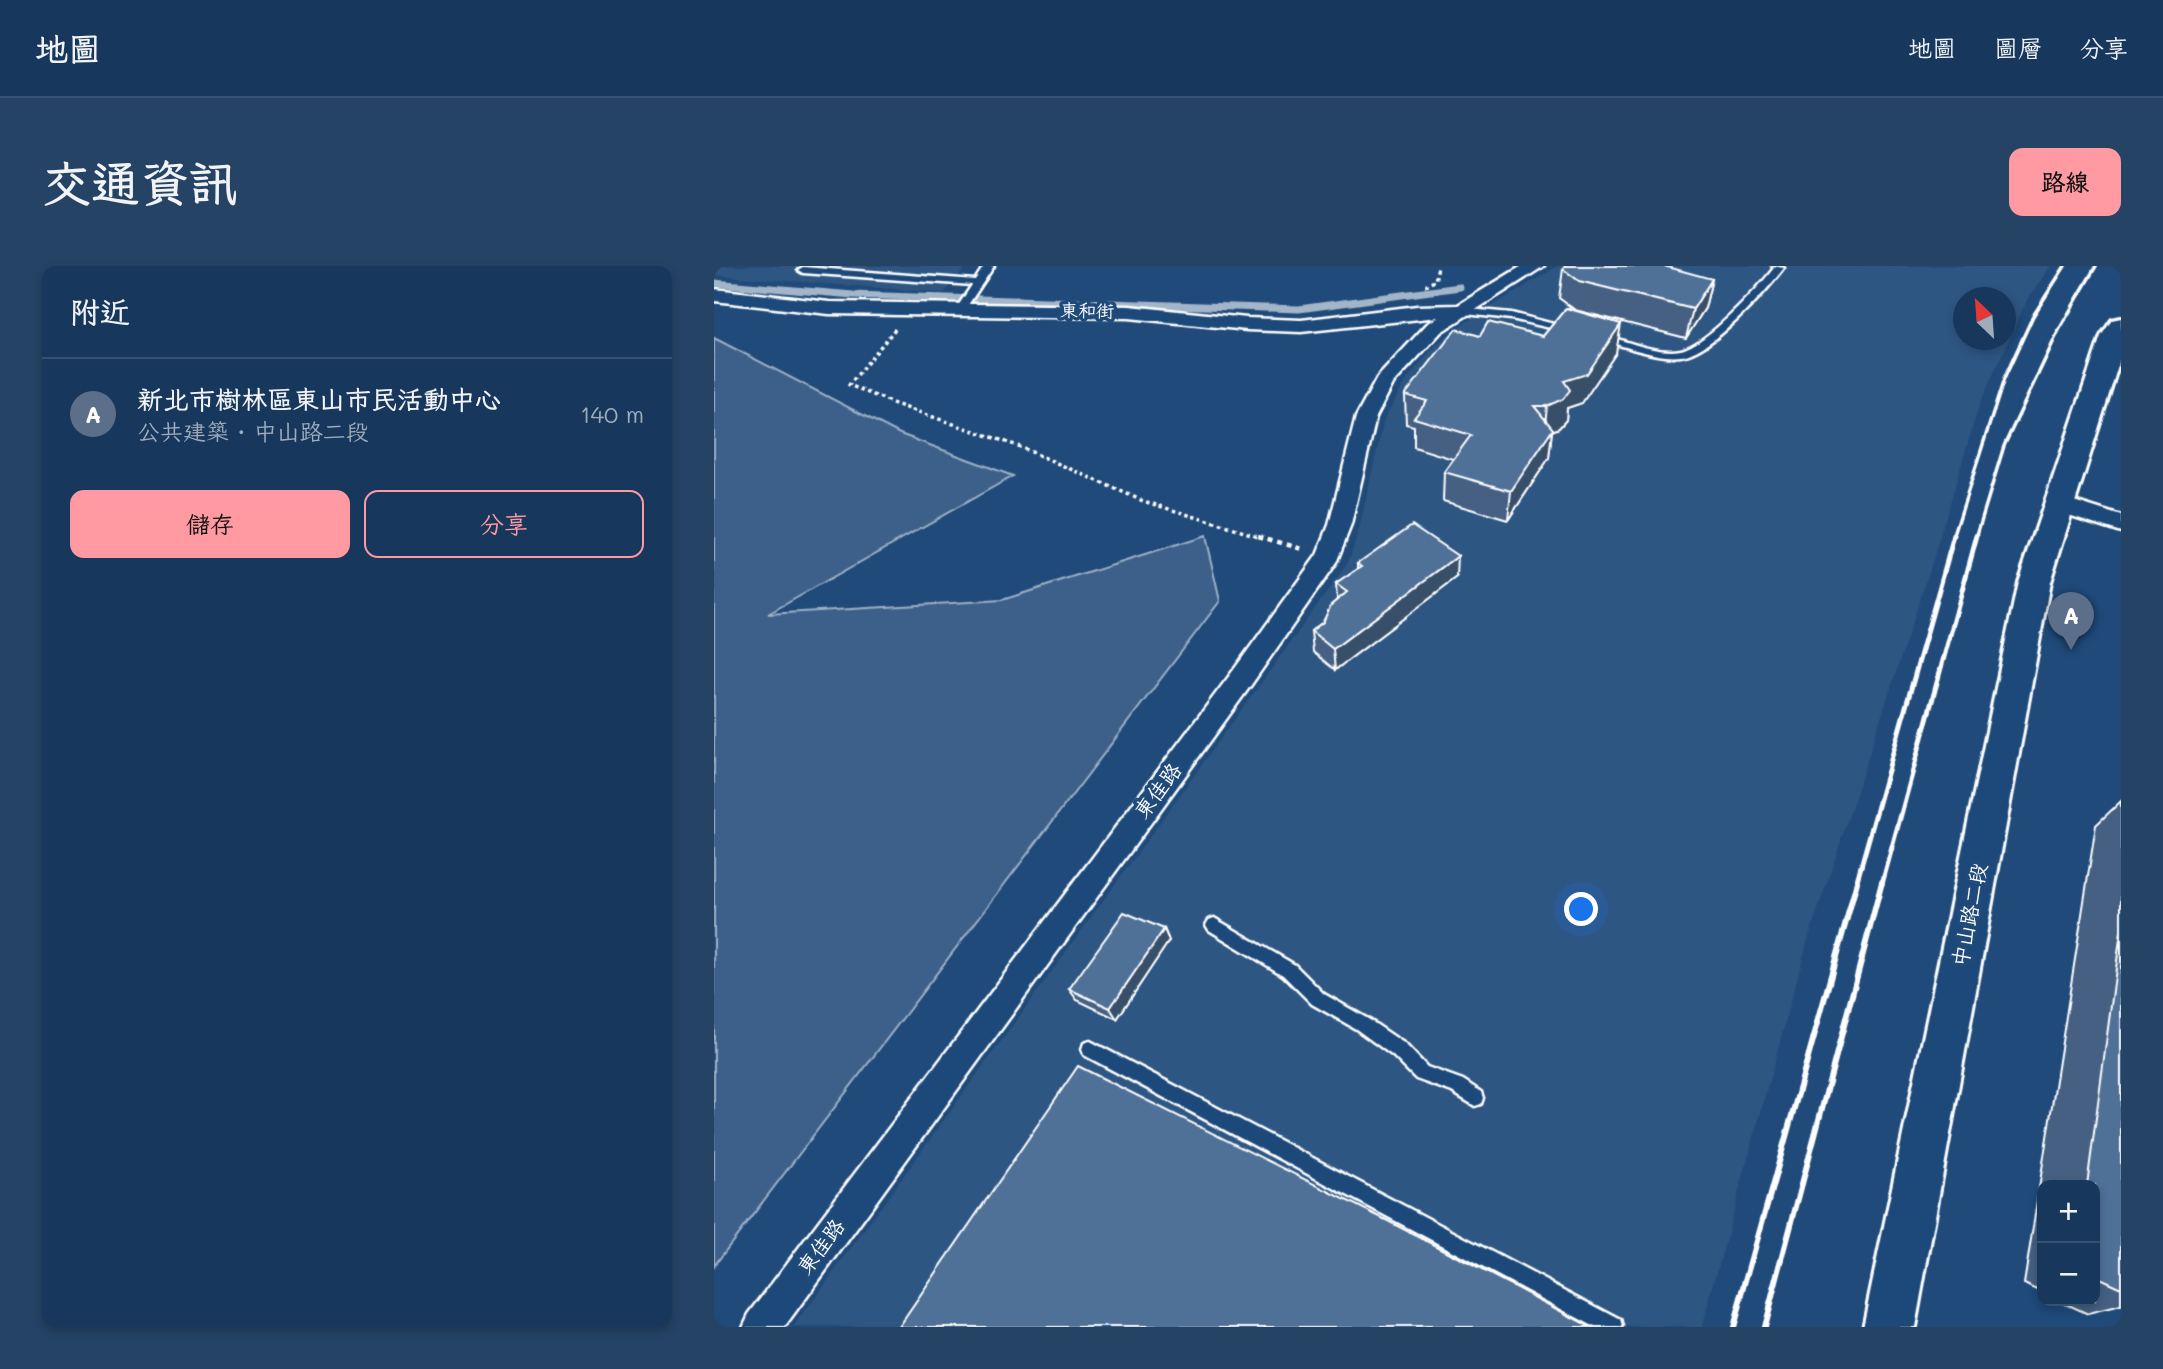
<!DOCTYPE html>
<html lang="zh-TW">
<head>
<meta charset="utf-8">
<style>
	body { margin:0; font-family:Mali,"LXGW WenKai TC",sans-serif; background:#244365; color:#f1f3f6 }
	.controls { position:absolute; right:21px; bottom:21px; display:grid; overflow:hidden; border-radius:14px; box-shadow:0 4px 10px #0003 }
	.controls button { width:63px; height:63px; display:grid; place-items:center; padding:0; border:0; border-bottom:2px solid #365272; background:#17385c; color:#f1f3f6; font:35px sans-serif }
	.compass { position:absolute; left:1239px; top:21px; width:63px; height:63px; border-radius:50%; background:#17385c; box-shadow:0 4px 10px #0003; rotate:335deg }
	.you { position:absolute; left:868px; top:644px; width:24px; height:24px; margin:-18px; border:5px solid #fff; border-radius:50%; background:#1a73e8; box-shadow:0 0 0 10px #1a73e833 }
	.badge { display:grid; place-items:center; width:46px; height:46px; border-radius:50%; background:#ff9aa2; color:#fff; font-size:23px; font-weight:700 }
	.pin { position:absolute; translate:-50% -58px; filter:drop-shadow(0 2px 4px #0008) }
	.pin::after { content:''; position:absolute; top:37px; width:24px; height:21px; background:inherit; clip-path:polygon(0 0,100% 0,50% 100%) }
	.list { margin:0; padding:0; list-style:none }
	h2 { display:flex; justify-content:space-between; align-items:center; height:91px; margin:0; padding:0 28px; font-size:30px }
	h2 small { font-size:23px; font-weight:400; color:#9eacbb }
	.list li { display:grid; grid-template-columns:46px 1fr auto; gap:21px; align-items:center; box-sizing:border-box; height:112px; padding:0 28px; border-top:2px solid #365272 }
	.list b { display:block; font-size:26px; white-space:nowrap }
	.list p { margin:0; font-size:23px; white-space:nowrap; color:#9eacbb }
	.list em { font-size:23px; font-style:normal; color:#9eacbb }
	.actions { display:flex; gap:14px; padding:21px 28px }
	.actions a { flex:1; padding:16px 0; border:2px solid #ff9aa2; border-radius:14px; text-align:center; font-size:24px; color:#ff9aa2 }
	.actions .main { background:#ff9aa2; color:#111 }
	.map { position:relative; flex:none; width:1407px; height:1061px; overflow:hidden; border-radius:14px }
	header { display:flex; align-items:center; gap:42px; box-sizing:border-box; height:98px; padding:0 35px; background:#17385c; border-bottom:2px solid #365272 }
	header strong { font-size:33px }
	nav { display:flex; gap:38px; margin-inline-start:auto; font-size:24px }
	.intro { display:flex; align-items:center; justify-content:space-between; box-sizing:border-box; height:168px; padding:0 42px }
	h1 { margin:0; font-size:49px }
	.button { padding:18px 32px; border-radius:14px; background:#ff9aa2; color:#111; font-size:24px; font-weight:700 }
	main { display:flex; gap:42px; padding:0 42px }
	aside { flex:1; background:#17385c; border-radius:14px; box-shadow:0 4px 10px #0003 }
	.map>svg:first-child { display:block }
	.built { fill:#2e5683; fill-rule:evenodd }
	.green { fill:#3c618b; stroke:#9eb0c5; stroke-width:2 }
	.lines { fill:none; stroke-linecap:round; stroke-linejoin:round }
	.stream { stroke:#a3b5c8; stroke-width:7 }
	.service-casing { stroke:#fff; stroke-width:5 }
	.minor-casing { stroke:#fff; stroke-width:5 }
	.secondary-casing { stroke:#fff; stroke-width:6 }
	.path-far1 { stroke:#fff; stroke-width:3.5; stroke-dasharray:3.5 3.5; stroke-linecap:butt }
	.path { stroke:#fff; stroke-width:4.5; stroke-dasharray:5 5; stroke-linecap:butt }
	.service { fill:#1f4a7a; fill-rule:evenodd }
	.minor { fill:#1f4a7a; fill-rule:evenodd }
	.secondary { fill:#1f4a7a; fill-rule:evenodd }
	.rail-far2 { stroke:#fff; stroke-width:3.5 }
	.rail-far1 { stroke:#fff; stroke-width:5 }
	.rail { stroke:#fff; stroke-width:6 }
	.wall { fill:#456182; stroke:#fff; stroke-width:2 }
	.shaded-wall { fill:#384f6a; stroke:#fff; stroke-width:2 }
	.building { fill:#507197; stroke:#fff; stroke-width:2 }
	.labels { text-anchor:middle; stroke-width:7; stroke-linejoin:round; paint-order:stroke }
	.far-street-label { font-size:18px; fill:#fff; stroke:#1f4a7a }
	.street-label { font-size:21px; fill:#fff; stroke:#1f4a7a }
</style>
</head>
<body>
<header>
<strong>地圖</strong>
<nav><a>地圖</a><a>圖層</a><a>分享</a></nav>
</header>
<div class="intro"><h1>交通資訊</h1><a class="button">路線</a></div>
<main>
<aside>
<h2>附近<small></small></h2>
<ul class="list">
<li><span class="badge" style="background:#5c6f8a">A</span><div><b>新北市樹林區東山市民活動中心</b><p>公共建築 · 中山路二段</p></div><em>140 m</em></li>
</ul>
<div class="actions"><a class="main">儲存</a><a>分享</a></div>
</aside>
<div class="map">
<svg width="1407" height="1061" viewBox="0 0 1407 1061">
	<rect width="100%" height="100%" fill="#1f4a7a"/>
	<filter id="ink" filterUnits="userSpaceOnUse"><feTurbulence type="fractalNoise" baseFrequency=".0143" numOctaves="2"/><feDisplacementMap in="SourceGraphic" scale="14" xChannelSelector="R" yChannelSelector="G"/><feConvolveMatrix kernelMatrix="1 2 1 2 8 2 1 2 1" color-interpolation-filters="sRGB"/></filter>
	<g filter="url(#ink)">
		<path class="built" d="M0 0H253L230 27 0 9Z
			M844 0H1337L1314 32 1265 140 1218 297 1093 677 988 1061H80L634 297 645 264 670 153 692 115 717 84 739 64ZM1250 32H1292V74H1250Z"/>
		<path class="green" d="M0 72 186 168 299 210 54 348 288 334 491 270 506 335 0 1000Z"/>
		<g class="lines">
			<path class="stream" d="M0 17 139 29 585 43 746 21"/>
			<g class="service-casing">
				<path id="service" d="M270 0H280L250 45 247 46 242 43 258 19 89 7 84 4 89 1 261 14Z
					M1058 0 1070 2C1051 27 998 86 967 90 951 92 934 87 918 83 907 79 892 77 882 71L887 68C911 74 942 89 967 84 992 79 1044 23 1060 2Z
					M745 42 797 47 859 63 854 66 797 53 742 47 740 45Z
					M500 652 581 699 610 728 654 753 691 778 713 801 749 814 767 826 769 832 767 838 761 840 738 826 702 813 679 790 642 763 598 738 569 709 495 664 492 659 495 654Z
					M376 775 907 1054 909 1061H881L370 789 368 783 370 777Z"/>
			</g>
			<g class="minor-casing">
				<path id="minor" d="M808 0H830L727 66 679 118 662 151 637 259 622 297 537 419 71 1061H29L35 1048 519 405 603 289 615 259 642 151 663 112 713 58 724 51 587 66 533 64 415 52 115 48 0 35V23L115 36 415 40 533 52 587 54 703 40 744 39Z
					M1344 230 1407 250V266L1336 243 1333 238 1336 233Z"/>
			</g>
			<g class="secondary-casing">
				<path id="secondary" d="M1407 52V90L1336 316 1201 1061H1149L1304 316 1387 70 1398 54Z"/>
			</g>
			<path class="path-far1" d="M713 21V18L721 15 724 0
				M181 63 135 119 181 138 304 180 429 235 550 272"/>
			<path class="path" d="M544 270 588 283"/>
			<use href="#service" class="service"/>
			<use href="#minor" class="minor"/>
			<use href="#secondary" class="secondary"/>
			<path class="rail-far2" d="M1239 272 1290 113 1319 50 1351 0
				M1262 272 1290 180 1345 64 1382 0"/>
			<path class="rail-far1" d="M1142 618 1240 270
				M1168 618 1263 270"/>
			<path class="rail" d="M1019 1061 1143 616
				M1050 1061 1168 616"/>
		</g>
		<path class="wall" d="M849 3 998 13 991 42 972 72 861 44 845 32Z
			M766 70H829L902 87 868 137 853 142 852 154 845 162 838 165 835 192 794 254 729 235 730 206 739 193 700 181V160L692 158 691 129Z
			M644 297 743 312 621 404 599 386 597 365 609 356 623 333 622 318 644 303Z
			M1407 535V1040L1374 1048 1346 1035H1381V919H1328V1026L1310 1018 1382 559Z
			M450 663 455 675 403 753 363 734 355 723Z"/>
		<path class="shaded-wall" d="M998 13 991 42 972 72 979 43Z
			M907 58 902 87 868 137 853 142 852 154 845 162 838 165 835 192 794 254 797 225 830 169 833 140 850 115Z
			M744 290 743 312 621 404 619 383Z
			M450 663 455 675 403 753 396 742Z"/>
		<path class="building" d="M851 0H950L998 13 979 43 865 15 849 3Z
			M852 42 907 58 873 108 850 115 856 124 849 133 833 140H820L839 163 797 225 730 206 757 169 700 152 713 135 691 129 742 63 766 70 774 56 829 70Z
			M698 259 744 290 619 383 597 365 609 356 617 339 633 326 622 318 648 300 644 297Z
			M410 646 450 663 396 742 355 723Z
			M1407 665V1022L1381 1010V919H1373Z
			M364 800 674 955 877 1061H185Z"/>
	</g>
	<g class="labels">
		<g class="far-street-label">
			<text transform="translate(373 45) rotate(1)" y="6">東和街</text>
		</g>
		<g class="street-label">
			<text transform="translate(444 525) rotate(-53)" y="7">東佳路</text>
			<text transform="translate(1256 649) rotate(-79)" y="7">中山路二段</text>
			<text transform="translate(107 981) rotate(-53)" y="7">東佳路</text>
		</g>
	</g>
</svg>
<div class="controls">
<button>+</button>
<button>−</button>
</div>
<svg class="compass" viewBox="-18 -18 36 36"><path d="M0-13l5 13h-10z" fill="#e53935"/><path d="M0 13l5-13h-10z" fill="#9eacbb"/></svg>
<div class="you"></div>
<div class="pin badge" style="left:1357px;top:384px;background:#5c6f8a">A</div>
</div>
</main>
</body>
</html>
